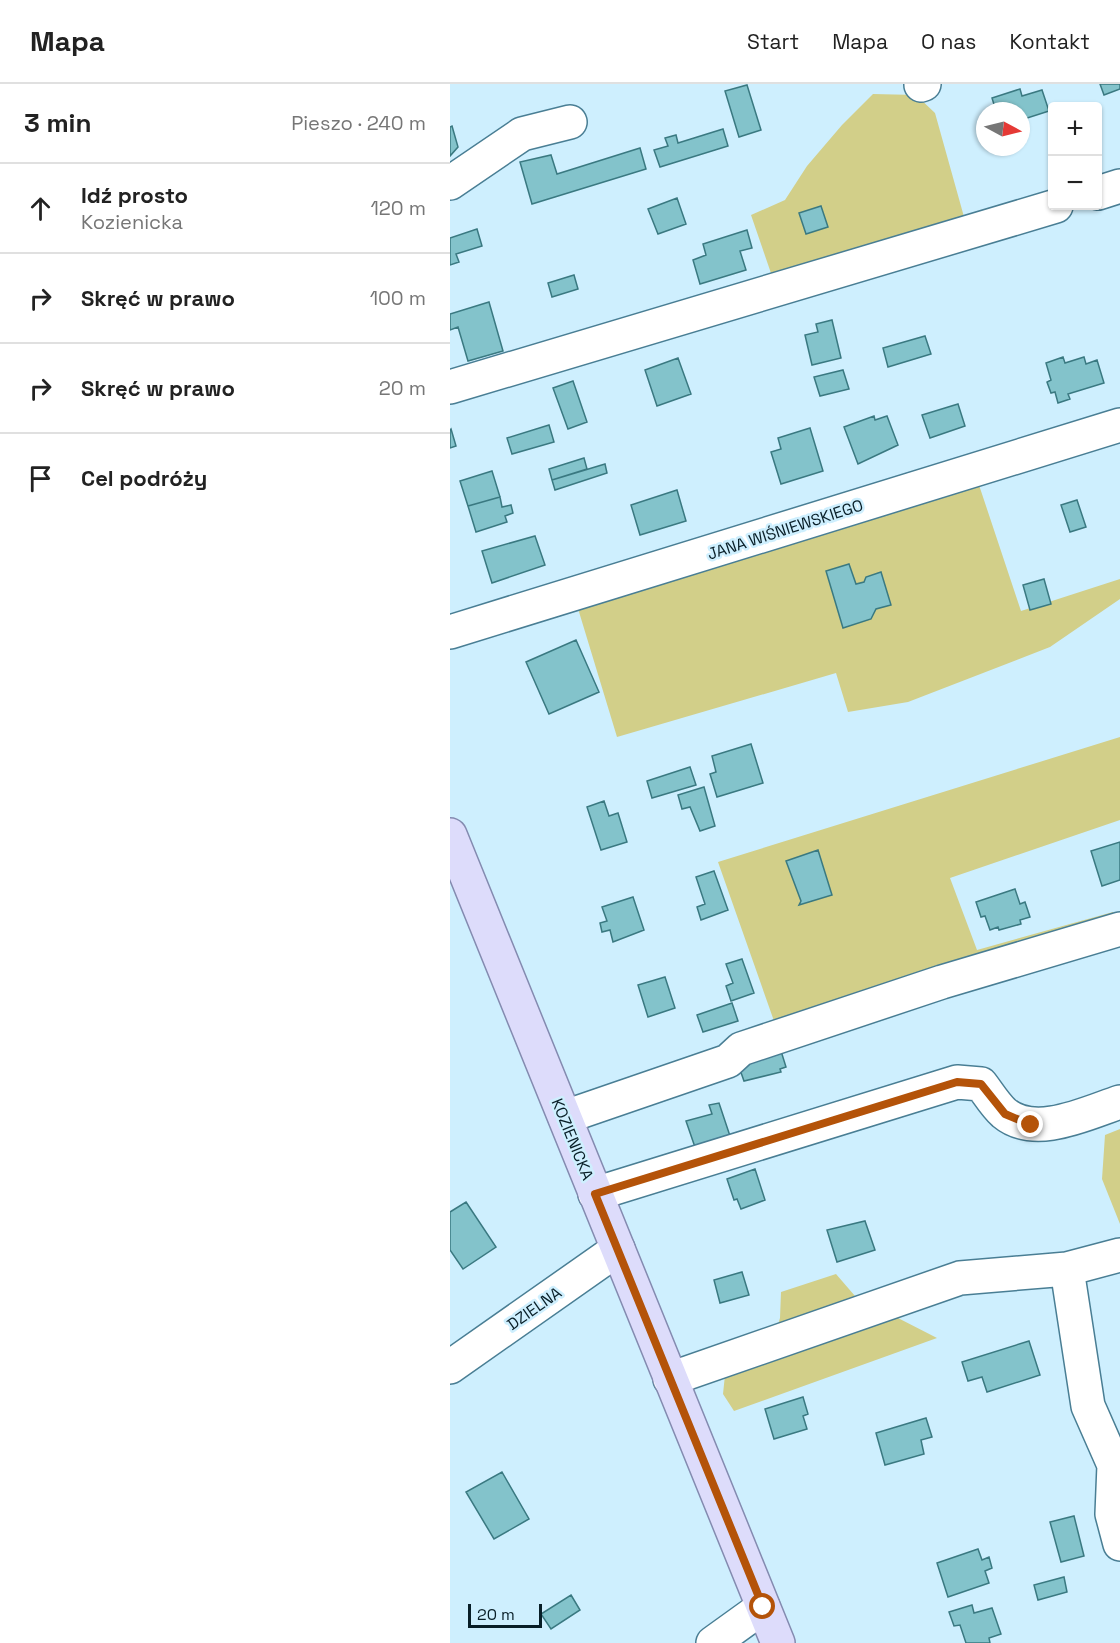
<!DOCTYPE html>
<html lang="pl">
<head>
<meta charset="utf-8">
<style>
	body { margin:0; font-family:"Space Grotesk",sans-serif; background:#f6f6f6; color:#222 }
	.controls { position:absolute; right:18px; top:18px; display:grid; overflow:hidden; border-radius:6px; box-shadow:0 2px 4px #0004 }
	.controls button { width:54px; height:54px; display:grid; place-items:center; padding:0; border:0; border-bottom:2px solid #e0e0e0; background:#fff; color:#222; font:30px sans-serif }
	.compass { position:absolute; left:526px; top:18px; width:54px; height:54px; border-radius:50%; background:#fff; box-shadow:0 2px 4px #0004; rotate:97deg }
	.scale { position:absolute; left:18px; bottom:15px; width:74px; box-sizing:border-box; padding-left:6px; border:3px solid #081e27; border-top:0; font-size:16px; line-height:21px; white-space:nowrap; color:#081e27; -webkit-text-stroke:4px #ceeffe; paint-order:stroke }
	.stop { position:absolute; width:18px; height:18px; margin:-14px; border:4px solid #b45309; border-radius:50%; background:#fff }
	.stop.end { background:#b45309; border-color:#fff; box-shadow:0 2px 6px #0008 }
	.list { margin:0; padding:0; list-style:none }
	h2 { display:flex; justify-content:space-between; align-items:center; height:78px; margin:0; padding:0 24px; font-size:26px }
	h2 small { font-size:20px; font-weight:400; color:#767676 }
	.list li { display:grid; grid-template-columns:39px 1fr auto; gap:18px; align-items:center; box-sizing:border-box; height:90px; padding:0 24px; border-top:2px solid #e0e0e0 }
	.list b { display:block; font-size:22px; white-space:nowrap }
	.list p { margin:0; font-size:20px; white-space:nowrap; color:#767676 }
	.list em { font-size:20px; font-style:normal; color:#767676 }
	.icon { flex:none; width:33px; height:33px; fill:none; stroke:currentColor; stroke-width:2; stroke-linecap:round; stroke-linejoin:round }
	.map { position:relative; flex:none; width:670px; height:1559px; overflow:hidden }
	header { display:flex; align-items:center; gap:36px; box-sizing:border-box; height:84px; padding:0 30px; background:#fff; border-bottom:2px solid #e0e0e0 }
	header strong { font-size:28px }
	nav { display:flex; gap:33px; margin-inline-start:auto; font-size:21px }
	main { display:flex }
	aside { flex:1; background:#fff }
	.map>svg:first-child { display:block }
	.green { fill:#d2cf89 }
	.building { fill:#83c3cb; stroke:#3a7981; stroke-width:1.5 }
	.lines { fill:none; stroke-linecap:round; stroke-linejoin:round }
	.minor-casing { stroke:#497e94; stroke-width:36 }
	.major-casing { stroke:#848bb0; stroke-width:36 }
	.minor { stroke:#fff; stroke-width:33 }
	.major { stroke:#dddcfb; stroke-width:33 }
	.route { stroke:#b45309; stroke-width:8 }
	.labels { text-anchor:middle; stroke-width:5; stroke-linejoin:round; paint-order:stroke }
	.street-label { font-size:16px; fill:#081e27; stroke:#ceeffe }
</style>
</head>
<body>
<header>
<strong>Mapa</strong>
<nav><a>Start</a><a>Mapa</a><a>O nas</a><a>Kontakt</a></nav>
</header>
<main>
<aside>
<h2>3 min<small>Pieszo · 240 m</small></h2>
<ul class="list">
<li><svg class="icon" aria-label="ahead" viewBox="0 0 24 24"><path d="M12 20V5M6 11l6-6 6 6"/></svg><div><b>Idź prosto</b><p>Kozienicka</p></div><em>120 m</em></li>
<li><svg class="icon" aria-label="right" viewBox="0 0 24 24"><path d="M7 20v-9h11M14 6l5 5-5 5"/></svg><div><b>Skręć w prawo</b></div><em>100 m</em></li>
<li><svg class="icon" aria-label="right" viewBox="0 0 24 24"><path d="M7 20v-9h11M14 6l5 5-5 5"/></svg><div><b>Skręć w prawo</b></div><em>20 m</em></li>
<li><svg class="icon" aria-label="arrive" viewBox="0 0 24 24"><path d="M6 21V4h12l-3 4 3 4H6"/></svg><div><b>Cel podróży</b></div></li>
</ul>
</aside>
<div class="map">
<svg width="670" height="1559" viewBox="0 0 670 1559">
	<rect width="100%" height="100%" fill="#ceeffe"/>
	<path class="green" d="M423 10 466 11 485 29 516 140 323 195 301 131 335 116 357 82 392 41Z
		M525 389 571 527 670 495V515L600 563 458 618 398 628 386 589 167 653 126 518Z
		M670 653V736L500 794 527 866 663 828 666 838 324 937 268 778Z
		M670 1045V1140L652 1095 655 1051Z
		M386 1190 405 1212 487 1254 284 1327 273 1310 275 1291 320 1267 330 1234 331 1208Z"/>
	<path class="building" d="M650 0H670V5L654 11Z
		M297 1 311 46 289 53 275 7Z
		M570 5 572 12 592 6 599 27 571 36V27H546L542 14Z
		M2 42 8 63 0 72V43Z
		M273 45 278 62 210 83 204 66 218 62 215 54 226 51 228 59Z
		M190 64 196 85 82 120 70 78 101 71 107 90Z
		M227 114 236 140 208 150 198 125Z
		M371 122 378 143 356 150 349 129Z
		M27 145 32 162 6 170 9 178 0 181V154Z
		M297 146 302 164 290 167 296 186 250 200 243 176 256 171 253 160Z
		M124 191 128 205 102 213 98 199Z
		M39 218 53 267 18 277 8 243 0 246V230Z
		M382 236 391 274 362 281 355 251 368 248 366 240Z
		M475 252 481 270 438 283 433 264Z
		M613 273 615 279 634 273 636 280 647 276 654 299 618 310 620 315 608 319 605 308 601 309 597 298 601 296 596 279Z
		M228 274 241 310 207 322 195 286Z
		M393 286 399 305 370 312 364 293Z
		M123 297 137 338 118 345 103 304Z
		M508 320 515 342 480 354 472 331Z
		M424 332 425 336 437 332 448 361 408 380 394 343Z
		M99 341 104 358 62 370 57 354Z
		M360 344 373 387 331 400 321 368 331 365 328 354Z
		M1 345 6 362 0 364V346Z
		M134 374 137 385 102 396 99 385Z
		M155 380 157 389 105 406 102 396Z
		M42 387 50 413 18 422 10 397Z
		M227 406 236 437 190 451 181 421Z
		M50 413 52 423 61 421 63 429 55 432 57 438 26 448 18 422Z
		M627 416 636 443 620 448 611 421Z
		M85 452 95 481 42 499 32 467Z
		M399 480 406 500 414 498 416 493 431 488 441 521 426 525 421 535 393 544 376 487Z
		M594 495 601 520 580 526 573 501Z
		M126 556 149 608 99 630 76 578Z
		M301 660 313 699 267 713 260 690 266 688 262 672Z
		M240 683 246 701 202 714 197 697Z
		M254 703 265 742 250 747 240 723 232 725 228 711Z
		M154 717 159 732 168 729 177 758 151 766 137 723Z
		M670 758V796L652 802 641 767Z
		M368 766 382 811 349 821 351 817 336 777Z
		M264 787 278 826 251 836 247 823 255 820 246 793Z
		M565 805 570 820 575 818 580 833 570 836 571 840 549 846 548 843 540 846 535 832 531 833 526 818Z
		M183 813 194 846 163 858 160 846 152 848 150 839 157 837 152 823Z
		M292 875 304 909 281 917 276 902 283 899 276 880Z
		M215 893 225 924 198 933 188 901Z
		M282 919 288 937 253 948 247 931Z
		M331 967 336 983 330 985 331 988 294 997 288 980Z
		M269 1019 282 1058 247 1069 236 1037 262 1030 259 1021Z
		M305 1085 315 1116 291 1125 287 1115 284 1116 277 1095Z
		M16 1118 46 1163 13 1185 0 1166V1128Z
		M415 1137 425 1166 387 1178 377 1146Z
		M292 1188 299 1211 270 1219 264 1196Z
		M579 1257 590 1291 537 1308 532 1293 518 1297 512 1278Z
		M353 1313 358 1330 353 1332 357 1345 324 1355 315 1325Z
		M476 1334 482 1353 471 1356 474 1370 435 1381 426 1349Z
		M52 1388 79 1435 44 1455 16 1408Z
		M624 1432 634 1472 611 1478 600 1438Z
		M528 1465 532 1476 539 1473 542 1484 535 1487 539 1499 498 1513 487 1479Z
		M614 1493 617 1508 588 1516 584 1501Z
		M121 1511 130 1526 101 1545 91 1530Z
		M522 1521 524 1529 542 1524 551 1550 539 1554 540 1559H516L510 1541 504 1542 499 1528Z"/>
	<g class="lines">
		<g class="minor-casing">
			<path id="minor" d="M471 1 474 0
				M0 99 72 50 120 38
				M648 109 670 102
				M0 303 606 122
				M0 548 670 341
				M115 1033 278 977 291 965 492 898 670 845
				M145 1110 507 998 531 1000C538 1009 545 1021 554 1029 585 1055 637 1029 670 1018
				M617 1185 638 1322 664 1381 662 1430 670 1460
				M0 1283 168 1165
				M220 1295 510 1194 617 1185 670 1171
				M263 1559 313 1523"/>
		</g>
		<g class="major-casing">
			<path id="major" d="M0 751 328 1559"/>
		</g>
		<use href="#minor" class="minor"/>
		<use href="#major" class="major"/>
	</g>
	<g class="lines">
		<path class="route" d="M313 1523 145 1110 507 998 531 1000 555 1030 581 1041"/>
	</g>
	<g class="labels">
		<g class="street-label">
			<text transform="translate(335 445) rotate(-18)" y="6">JANA WIŚNIEWSKIEGO</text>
			<text transform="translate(123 1055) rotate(68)" y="6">KOZIENICKA</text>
			<text transform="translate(84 1224) rotate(-35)" y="6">DZIELNA</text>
		</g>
	</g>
</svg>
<div class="controls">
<button>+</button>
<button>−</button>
</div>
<svg class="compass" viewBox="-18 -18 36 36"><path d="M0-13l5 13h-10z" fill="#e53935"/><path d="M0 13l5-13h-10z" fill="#767676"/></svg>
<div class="scale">20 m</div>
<div class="stop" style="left:313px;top:1523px"></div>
<div class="stop end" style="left:581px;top:1041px"></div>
</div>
</main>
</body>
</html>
